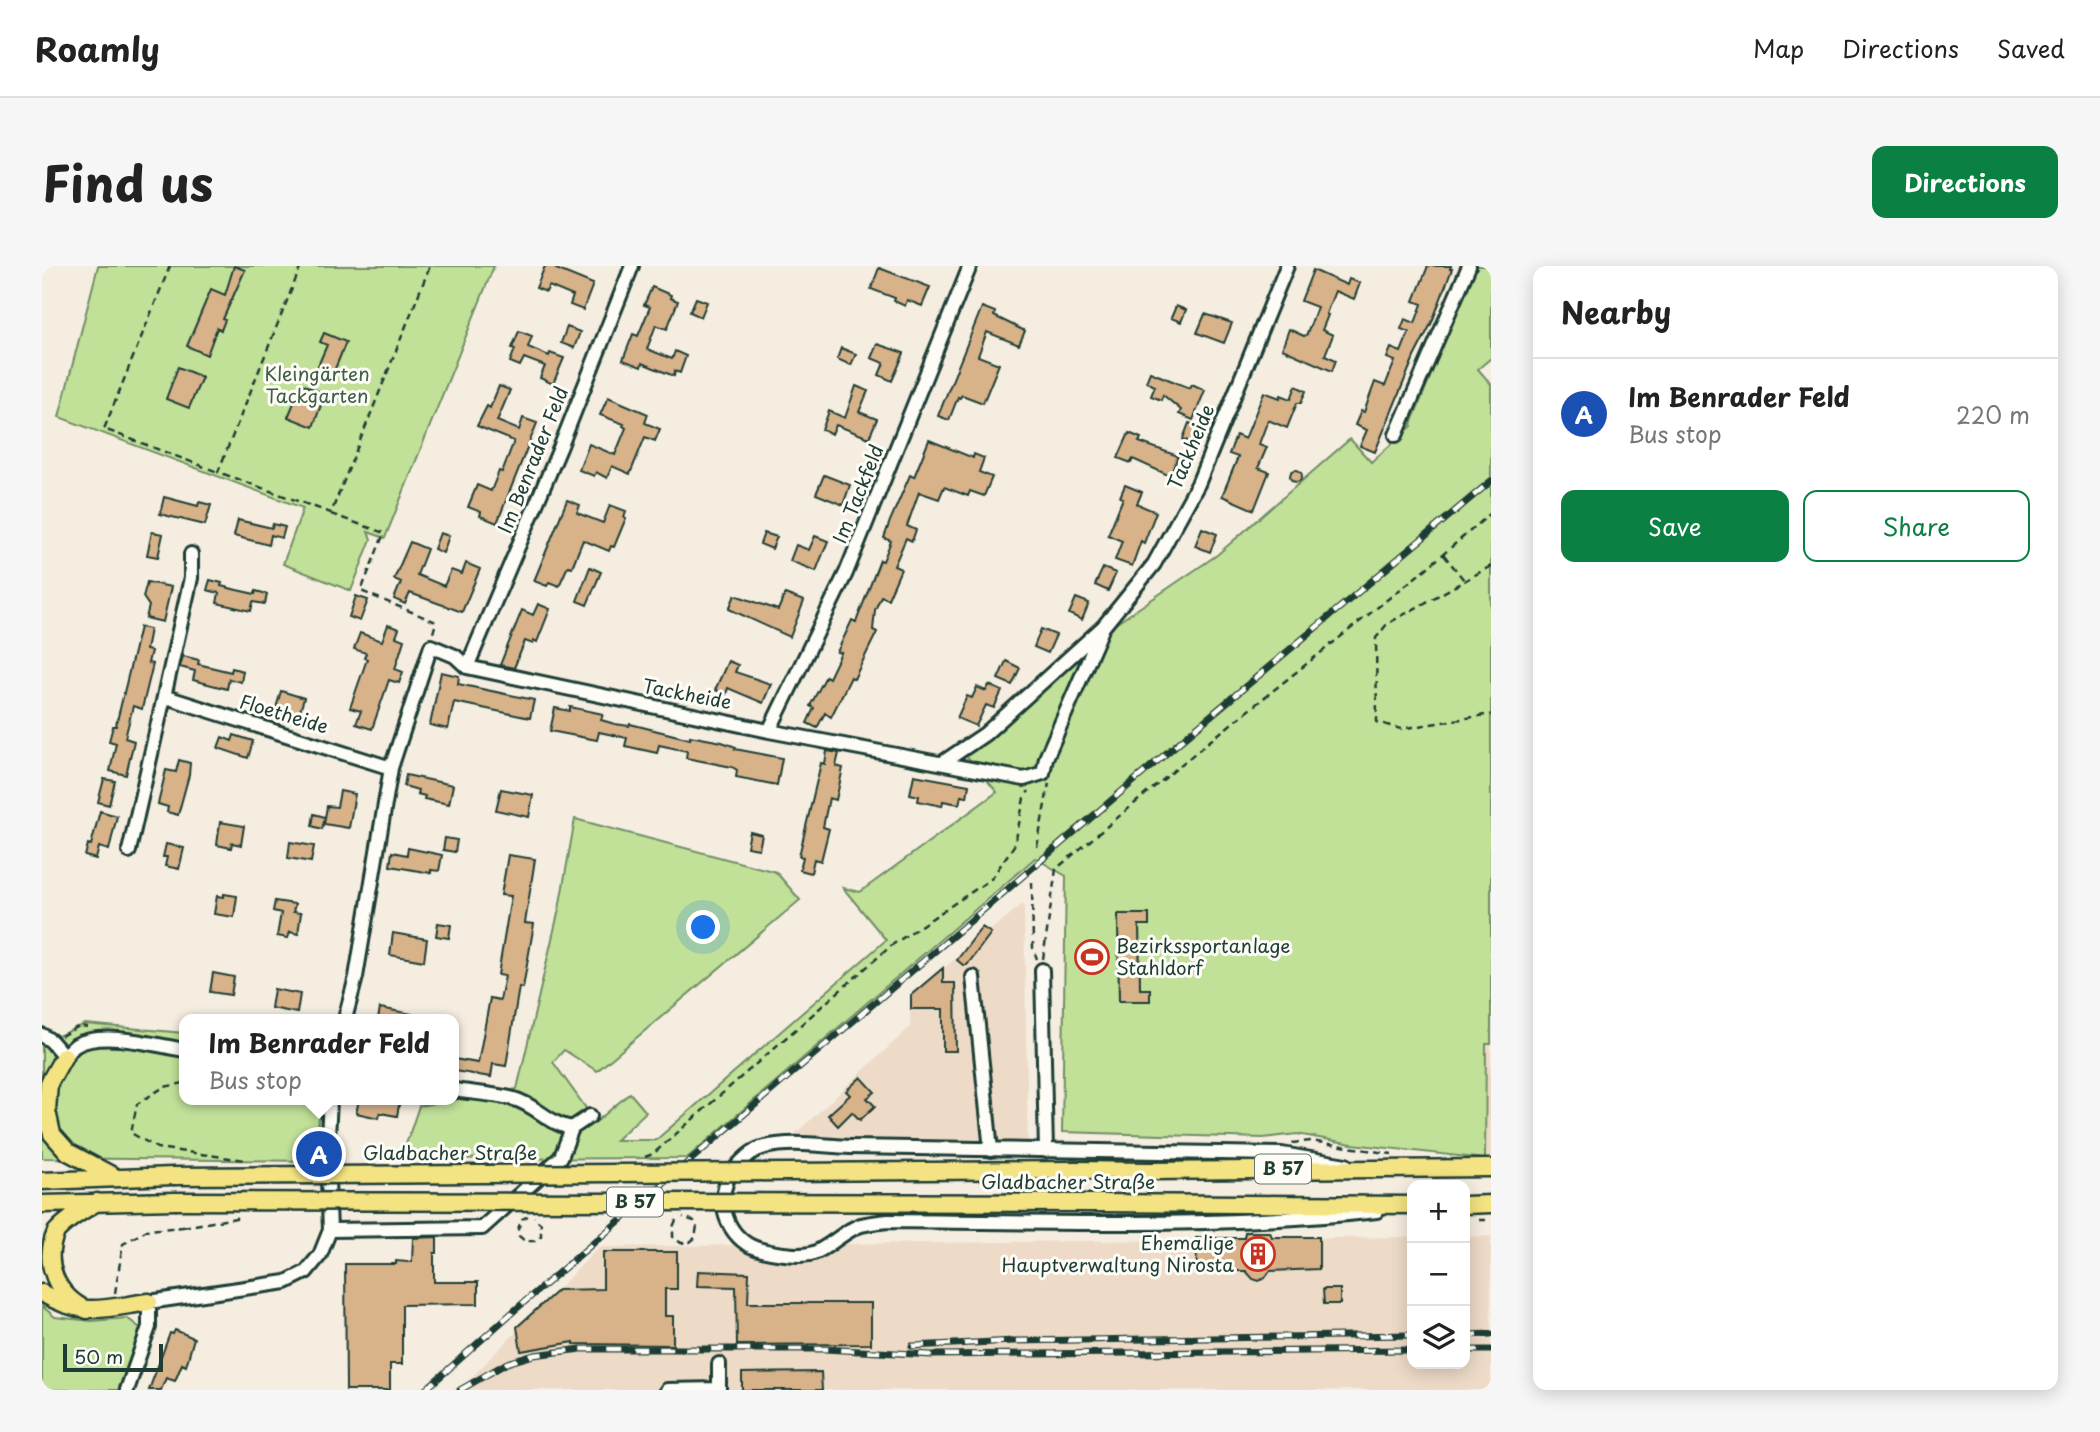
<!DOCTYPE html>
<html lang="en">
<head>
<meta charset="utf-8">
<style>
	body { margin:0; font-family:"Playpen Sans",sans-serif; background:#f6f6f6; color:#222 }
	.controls { position:absolute; right:21px; bottom:21px; display:grid; overflow:hidden; border-radius:14px; box-shadow:0 4px 18px #0003 }
	.controls button { width:63px; height:63px; display:grid; place-items:center; padding:0; border:0; border-bottom:2px solid #e0e0e0; background:#fff; color:#222; font:35px sans-serif }
	.scale { position:absolute; left:21px; bottom:18px; width:100px; box-sizing:border-box; padding-left:7px; border:4px solid #1f3d34; border-top:0; font-size:19px; line-height:24px; white-space:nowrap; color:#1f3d34; -webkit-text-stroke:5px #fdfcf7; paint-order:stroke }
	.you { position:absolute; left:662px; top:662px; width:24px; height:24px; margin:-18px; border:5px solid #fff; border-radius:50%; background:#1a73e8; box-shadow:0 0 0 10px #1a73e833 }
	.badge { display:grid; place-items:center; width:46px; height:46px; border-radius:50%; background:#0b8043; color:#fff; font-size:23px; font-weight:700 }
	.pin { position:absolute; translate:-50% -50%; border:4px solid #fff; box-shadow:0 2px 7px #0006 }
	.popup { position:absolute; left:137px; top:748px; width:280px; height:91px; box-sizing:border-box; display:grid; place-content:center; border-radius:14px; background:#fff; filter:drop-shadow(0 2px 5px #0005); font-size:23px; white-space:nowrap; color:#767676 }
	.popup b { font-size:26px; color:#222 }
	.popup::after { content:''; position:absolute; left:50%; top:100%; margin-left:-14px; border:14px solid transparent; border-top-color:#fff }
	.list { margin:0; padding:0; list-style:none }
	h2 { display:flex; justify-content:space-between; align-items:center; height:91px; margin:0; padding:0 28px; font-size:30px }
	h2 small { font-size:23px; font-weight:400; color:#767676 }
	.list li { display:grid; grid-template-columns:46px 1fr auto; gap:21px; align-items:center; box-sizing:border-box; height:112px; padding:0 28px; border-top:2px solid #e0e0e0 }
	.list b { display:block; font-size:26px; white-space:nowrap }
	.list p { margin:0; font-size:23px; white-space:nowrap; color:#767676 }
	.list em { font-size:23px; font-style:normal; color:#767676 }
	.actions { display:flex; gap:14px; padding:21px 28px }
	.actions a { flex:1; padding:16px 0; border:2px solid #0b8043; border-radius:14px; text-align:center; font-size:24px; color:#0b8043 }
	.actions .main { background:#0b8043; color:#fff }
	.icon { flex:none; width:38px; height:38px; fill:none; stroke:currentColor; stroke-width:2; stroke-linecap:round; stroke-linejoin:round }
	.map { position:relative; flex:none; width:1449px; height:1124px; overflow:hidden; border-radius:14px }
	header { display:flex; align-items:center; gap:42px; box-sizing:border-box; height:98px; padding:0 35px; background:#fff; border-bottom:2px solid #e0e0e0 }
	header strong { font-size:33px }
	nav { display:flex; gap:38px; margin-inline-start:auto; font-size:24px }
	.intro { display:flex; align-items:center; justify-content:space-between; box-sizing:border-box; height:168px; padding:0 42px }
	h1 { margin:0; font-size:49px }
	.button { padding:18px 32px; border-radius:14px; background:#0b8043; color:#fff; font-size:24px; font-weight:700 }
	main { display:flex; gap:42px; padding:0 42px }
	aside { flex:1; background:#fff; border-radius:14px; box-shadow:0 4px 18px #0003 }
	.map>svg:first-child { display:block }
	.built { fill:#eddbc7 }
	.green { fill:#c1e098; stroke:#708e66; stroke-width:2; fill-rule:evenodd }
	.building { fill:#d8b289; stroke:#1f3d34; stroke-width:2 }
	.lines { fill:none; stroke-linecap:round; stroke-linejoin:round }
	.minor-casing { stroke:#1f3d34; stroke-width:18 }
	.major-casing { stroke:#1f3d34; stroke-width:21 }
	.path { stroke:#1f3d34; stroke-width:2.5; stroke-dasharray:7 5; stroke-linecap:butt }
	.minor { stroke:#fdfcf7; stroke-width:12 }
	.major { stroke:#f4e382; stroke-width:16 }
	.rail-casing { stroke:#1f3d34; stroke-width:7 }
	.rail { stroke:#fdfcf7; stroke-width:4.5; stroke-dasharray:13; stroke-linecap:butt }
	.major-bridge-casing { stroke:#1f3d34; stroke-width:21; stroke-linecap:butt }
	.path-bridge { stroke:#1f3d34; stroke-width:2.5; stroke-dasharray:7 5; stroke-linecap:butt }
	.major-bridge { stroke:#f4e382; stroke-width:16 }
	.labels { text-anchor:middle; stroke-width:6; stroke-linejoin:round; paint-order:stroke }
	.shield { fill:#fdfcf7; stroke:#62766e; stroke-width:2 }
	.shield-label { font-size:18px; font-weight:bold; fill:#1f3d34 }
	.park-label { font-size:19px; fill:#3f5e48; stroke:#fdfcf7 }
	.street-label { font-size:19px; fill:#1f3d34; stroke:#fdfcf7 }
	.poi-label { font-size:19px; fill:#1f3d34; stroke:#fdfcf7; text-anchor:start }
</style>
</head>
<body>
<header>
<strong>Roamly</strong>
<nav><a>Map</a><a>Directions</a><a>Saved</a></nav>
</header>
<div class="intro"><h1>Find us</h1><a class="button">Directions</a></div>
<main>
<div class="map">
<svg width="1449" height="1124" viewBox="0 0 1449 1124">
	<rect width="100%" height="100%" fill="#f6ede1"/>
	<filter id="ink" filterUnits="userSpaceOnUse"><feTurbulence type="fractalNoise" baseFrequency=".0143" numOctaves="2"/><feDisplacementMap in="SourceGraphic" scale="14" xChannelSelector="R" yChannelSelector="G"/><feConvolveMatrix kernelMatrix="1 2 1 2 8 2 1 2 1" color-interpolation-filters="sRGB"/></filter>
	<g filter="url(#ink)">
		<path class="built" d="M982 637 986 878 751 870 868 761 869 729Z
			M1444 778H1449V893H1443Z
			M1449 970V1124H417L557 981 1370 971V1098H1423V971Z"/>
		<path class="green" d="M56 0H452L343 272 326 266 329 273 309 325 241 298 261 242 17 151Z
			M1433 0H1449V92L1436 103 1449 118V778H1444L1443 893 1310 878 1255 868 1221 872 1020 866 1024 610 993 592 645 892 359 893 377 840 475 823 517 643 533 553 734 606 758 634 555 805 522 784 511 796 554 856 588 827 604 846 574 874H614L844 674 801 622 818 626 955 526 919 484 1075 357 1175 289 1308 173 1329 196 1370 160 1369 158ZM1076 648H1107V659H1097L1098 723H1108V735H1077Z
			M43 758 142 767V834H279L272 895 0 892V777Z
			M0 1040 13 1051 50 1055 85 1052 101 1064 76 1124H0Z"/>
		<path class="building" d="M192 0 203 4 181 53 183 54 179 64 175 62 165 89 145 80 169 23 183 29Z
			M503 0H515L514 3 551 18 541 44 528 39 531 30 507 20 504 26 494 22Z
			M1386 0H1409L1408 3H1410L1390 56 1372 91 1333 186 1318 180 1325 164 1313 159 1319 145 1322 146 1333 116 1343 120 1353 95 1345 92 1349 82 1359 86 1367 66 1359 63 1363 53 1373 57 1380 38 1372 35Z
			M837 2 888 21 880 40 865 34 863 40 852 35 853 32 829 23Z
			M1271 4 1305 19 1307 13 1318 17 1312 33 1293 25 1284 48 1286 49 1280 64 1291 69 1283 89 1294 94 1290 105 1240 83 1247 63 1262 70 1265 68 1275 41 1259 35Z
			M610 21 629 29 628 32 636 35 625 63 614 59 605 83 630 93 633 85 644 90 638 107 633 105 632 110 600 97 599 101 581 94 591 68 596 70 608 41 602 39Z
			M654 32 665 36 659 51 648 46Z
			M1134 40 1144 44 1139 56 1129 52Z
			M940 41 953 46 952 50 983 65 977 79 945 66 936 90 957 98 941 137 920 129 918 132 916 131 907 154 896 150Z
			M1163 48 1190 57 1182 77 1155 67Z
			M525 61 538 66 532 82 519 77Z
			M477 65 490 70 486 81 507 90 508 87 522 92 511 118 498 112 503 100 482 92 478 100 468 96 473 83 470 82Z
			M282 67 304 76 291 108 275 102 285 79 278 76Z
			M835 78 862 87 850 115 837 109 842 97 829 92Z
			M799 82 814 88 809 99 795 93Z
			M136 101 160 111 147 142 124 133Z
			M1108 106 1148 122 1150 118 1163 124 1151 154 1137 148 1139 144 1121 129 1119 134 1109 130 1113 120 1104 116Z
			M260 118 283 128 271 161 246 151Z
			M457 120 468 124 455 155 477 164 481 152 495 157 455 257 438 250 439 246 426 241 435 219 449 225 457 205 460 206 472 175 435 160 445 140 448 142Z
			M814 120 826 125 817 146 835 153 827 172 794 159 790 168 780 164 787 145 803 152Z
			M1254 120 1264 125 1259 137H1255L1245 162 1226 154 1217 178 1225 181 1216 202 1227 206 1212 244 1180 230 1196 191 1187 188 1192 175 1194 169 1203 173 1222 126 1238 132 1239 129 1249 133Z
			M566 131 606 148 603 157 618 163 613 175 603 171 588 208 570 200 565 212 554 206 552 210 537 204 547 178 573 189 584 162 581 160 582 158 558 149Z
			M1147 157 1159 161 1152 178 1141 173Z
			M1087 167 1099 172 1097 176 1136 190 1128 210 1091 193 1089 197 1076 192Z
			M887 174 931 192 932 188 942 192 937 206 950 211 942 230 928 225 926 230 902 221 897 233 877 226 865 260 874 264 870 275 864 272 852 300 859 303 846 333 839 330 833 344 831 364 835 366 812 413 809 411 789 451 783 447 775 462 765 457 772 442 768 440 784 410 787 412 799 387 795 386 810 354 814 356 838 294 841 295 849 275 842 272 848 255 868 209 872 211Z
			M1248 210a6 6 0 1 1 12 0a6 6 0 1 1-12 0Z
			M782 209 808 219 801 239 774 228Z
			M1083 219 1100 226 1095 238 1114 246 1102 277 1099 275 1090 300 1073 294 1080 275 1066 269 1081 232 1078 231Z
			M122 231 156 240 157 236 169 239 163 259 118 248Z
			M525 234 538 239 535 247 561 257 568 239 584 245 582 251 584 252 572 281 569 280 567 285 541 274 530 301 526 300 517 320 507 316 505 320 492 315Z
			M196 254 230 262 231 258 243 261 240 272 229 269 227 279 192 270Z
			M1160 262 1175 268 1168 286 1153 280Z
			M110 266 121 268 116 291 105 289Z
			M398 267 407 270 401 287 392 283Z
			M722 267 735 271 730 283 718 278Z
			M773 270 786 275 774 305 748 295 754 279 767 284Z
			M368 276 385 283 375 309 402 320 409 304 420 308 424 297 438 303 420 346 368 327 363 338 352 333 359 316 352 313Z
			M548 301 559 306 545 339 535 335Z
			M1061 302 1074 307 1066 325 1053 319Z
			M168 314 180 317 179 320 195 324 213 328 214 325 225 328 223 338 211 336 209 345 175 337 177 327 165 324Z
			M105 316 129 321 121 356 104 352 107 340 101 331Z
			M743 328 762 335 748 371 687 343 693 329 736 344Z
			M314 330 326 334 318 355 307 351Z
			M1034 332 1047 337 1040 354 1027 348Z
			M496 338 508 343 495 376 492 374 491 378 483 375 472 402 458 399 480 344 491 349Z
			M346 359 357 363 354 371 362 374 353 403 361 406 357 417 347 414 330 463 314 458 319 445 308 442 325 393 322 392 324 387 312 383 318 367 340 375Z
			M98 361 108 363 104 384 109 385 106 397 111 398 100 443 91 440 83 472 92 475 84 509 68 505 74 477 67 475 71 460H74L75 455Z
			M999 363 1014 369 1006 387 992 381Z
			M141 390 157 394 156 398 189 406 190 402 201 405 199 416 187 413 185 423 151 414 153 405 138 401Z
			M686 395 696 399 693 406 729 418 721 437 686 422 684 428 673 424Z
			M964 395 978 402 970 419 956 413Z
			M399 406 417 410 416 418 492 434 488 452 412 436 406 463 388 459Z
			M947 419 960 425 952 442 944 439 934 460 915 452 925 430 930 432 935 421 944 425Z
			M239 425 262 432 257 449 234 442Z
			M528 441 561 448 559 454 573 458 587 460 588 458 648 473V470L680 476 694 481 693 483 740 492 735 519 694 511 695 504 690 501 644 492 645 485 617 479 615 487 583 480 585 472 557 466 555 474 508 465 513 442 528 445Z
			M192 469 211 475 206 492 176 482 180 471 190 475Z
			M785 485 797 487 794 500 801 502 794 534 787 532 781 561 787 563 779 595 772 593 769 607 758 604 761 591 757 590 779 497 783 498Z
			M137 494 148 497 147 509 136 549 125 546 126 541 116 538 124 504 134 506Z
			M364 509 411 519 407 538 382 533 383 530 375 528 376 524 362 520Z
			M872 509 927 519 925 531 919 530 917 538 901 535 900 540 876 535 877 530 868 528Z
			M62 513 73 515 67 539 56 536Z
			M459 523 491 529 487 551 454 544Z
			M298 525 313 528 307 562 282 558 285 540 295 541Z
			M58 545 75 550 67 584 57 581 54 593 43 590 46 578 49 579Z
			M272 548 283 551 280 563 270 560Z
			M178 556 202 560 199 579 190 577 189 582 175 579Z
			M708 566 720 569 717 583 705 581Z
			M403 572 415 574 413 586 401 584Z
			M248 576 272 580 269 596 246 592Z
			M124 578 142 582 137 603 123 600 125 591H121Z
			M366 582 400 589 397 605 389 604V607L348 600 350 586 365 589Z
			M466 589 493 593 483 657 492 658 481 722 477 721 464 800 451 798 449 811 412 805V793L436 797 448 732 458 734 463 710 456 709 469 630 459 629Z
			M182 628 195 630 192 651 172 648 175 630 182 631Z
			M233 635 253 638 251 646 259 647 256 668 248 666 246 672 235 670 239 647 231 645Z
			M1076 648H1107V659H1097L1098 723H1108V735H1077Z
			M396 657 409 659 407 672 394 670Z
			M940 661 949 667 925 699H921L915 694Z
			M351 667 385 673 382 695 348 689Z
			M901 702V717H913L914 785H901V743H869V729Z
			M171 707 192 711 189 729 168 726Z
			M232 723 258 728 255 747 229 742Z
			M338 742 370 748V753H336Z
			M819 811 833 826 825 832 833 840 818 854 810 846 796 860 786 849 808 829 804 825Z
			M317 834H358L355 850 338 847 337 852 314 847Z
			M1203 966H1228L1230 971H1277V1003L1228 1005 1223 1012 1217 1015 1211 1013 1204 1005H1155L1154 972H1202Z
			M395 971V987H392V1016H436V1038L360 1039V1098H348V1124H304L303 998H354V995L366 996 370 995 371 972Z
			M561 986H635V1023H623V1050H631V1079L532 1078V1076L479 1085 475 1061 516 1024 561 1023Z
			M656 1005 707 1007 706 1037H829V1078L695 1079 694 1021 655 1020Z
			M1281 1023H1298V1038H1282Z
			M133 1064 152 1072 144 1100 140 1098 133 1115 124 1112 119 1124H107L128 1067 131 1068Z
			M779 1106 780 1124H700V1107Z"/>
		<g class="lines">
			<g class="minor-casing">
				<path id="minor" d="M1354 169 1427 0
					M425 401 518 182 590 0
					M124 431 349 502
					M727 465 804 307 928 0
					M900 497 943 468 1061 361 1112 298 1156 218 1245 0
					M87 585 149 312V288
					M1000 704 1004 885
					M931 711 949 884
					M303 753 314 711 349 502 389 380 413 390 425 401 727 465 982 513 1001 507 1004 492 1061 361
					M0 769 9 775 22 790C26 787 30 782 34 779 61 764 113 779 142 784
					M412 824C431 827 453 828 472 833 494 839 508 859 530 862L548 850
					M1304 899 1240 888 808 881C781 880 750 874 723 881 712 883 704 891 696 899 673 921 678 960 705 978 717 986 753 991 768 988 784 985 802 964 819 959 827 957 837 956 846 955 1009 956 1173 963 1335 945
					M288 964 440 962 519 891 530 862
					M677 1098V1124
					M85 1124 107 1061V1036L244 1016 264 1006 278 989 288 964 285 889 288 834
					M625 1124 677 1123"/>
			</g>
			<g class="major-casing">
				<path id="major" d="M22 790 7 817 5 845 10 868 26 886 75 912
					M1034 904 1107 905 1449 902
					M0 915 131 910
					M1053 937 1370 939
					M0 938 133 935
					M1423 939 1449 938
					M0 1027C41 1052 62 1042 107 1036
					M45 1044C15 1030 0 998 14 966 25 953 41 945 55 936"/>
			</g>
			<path class="path" d="M128 0 62 163 176 206
				M259 0 176 206 289 247 388 0
				M289 248 342 267 319 325 394 356 391 367
				M1402 289 1422 314
				M1449 300 1345 358 1334 372 1335 456 1359 463 1449 448
				M995 581 1007 517
				M990 616 991 682 995 693
				M1001 693 1014 603 1159 482 1385 302 1449 247
				M19 770 37 760 46 761
				M142 817 122 821 95 838 89 867 115 882 203 894
				M1250 877 1269 875 1350 888
				M603 891 611 888 850 679 949 613 973 578 982 532 987 525
				M1437 954H1449
				M73 1027 81 978 105 964 141 961"/>
			<use href="#minor" class="minor"/>
			<use href="#major" class="major"/>
			<g class="rail-casing">
				<path id="rail" d="M1423 1069 1449 1068
					M870 1080 972 1075 1370 1069
					M1423 1084H1449
					M383 1124 473 1044 1154 462 1449 215
					M418 1124 465 1097 492 1089 539 1083H782L890 1089 1370 1084"/>
			</g>
			<use href="#rail" class="rail"/>
			<g class="major-bridge-casing">
				<path id="major-bridge" d="M131 910 1034 904
					M133 935 1053 937"/>
			</g>
			<path class="path-bridge" d="M486 950 480 953 476 963 477 970 483 975H494L499 970V958L492 951
				M634 954 631 961V971L639 977 648 976 653 972 655 960 652 955 641 951
				M141 961 200 951"/>
			<use href="#major-bridge" class="major-bridge"/>
		</g>
	</g>
	<defs>
		<g id="stadium-ring" transform="scale(1.75)"><circle r="9.5" fill="#fdfcf7" stroke="#c8321e" stroke-width="1.5"/><path d="M0-5a6.5 5 0 1 0 0 10a6.5 5 0 1 0 0-10ZM-3.5-1.8h7v3.6h-7Z" fill="#c8321e"/></g>
		<g id="building-ring" transform="scale(1.75)"><circle r="9.5" fill="#fdfcf7" stroke="#c8321e" stroke-width="1.5"/><path d="M-4-6H4V6H1V3H-1V6H-4ZM-2.5-4.3h1.7v1.8h-1.7ZM.8-4.3h1.7v1.8H.8ZM-2.5-1h1.7V.8h-1.7ZM.8-1h1.7V.8H.8Z" fill="#c8321e"/></g>
	</defs>
	<g fill-rule="evenodd">
		<use href="#stadium-ring" x="1050" y="691"/>
		<use href="#building-ring" x="1216" y="988"/>
	</g>
	<g class="labels">
		<g class="shield">
			<rect x="1213" y="888.5" width="56" height="29" rx="5"/>
			<rect x="565" y="921.5" width="56" height="29" rx="5"/>
		</g>
		<g class="shield-label">
			<text x="1241" y="909">B 57</text>
			<text x="593" y="942">B 57</text>
		</g>
		<g class="park-label">
			<text x="275" y="115">Kleingärten<tspan x="275" dy="22">Tackgarten</tspan></text>
		</g>
		<g class="street-label">
			<text transform="translate(1149 181) rotate(-67)" y="7">Tackheide</text>
			<text transform="translate(491 194) rotate(-68)" y="7">Im Benrader Feld</text>
			<text transform="translate(816 228) rotate(-68)" y="7">Im Tackfeld</text>
			<text transform="translate(645 428) rotate(11)" y="7">Tackheide</text>
			<text transform="translate(242 448) rotate(17)" y="7">Floetheide</text>
			<text x="408" y="894">Gladbacher Straße</text>
			<text x="1026" y="923">Gladbacher Straße</text>
		</g>
		<g class="poi-label">
			<text x="1074" y="687">Bezirkssportanlage<tspan x="1074" dy="22">Stahldorf</tspan></text>
			<text x="1192" y="984" text-anchor="end">Ehemalige<tspan x="1192" dy="22">Hauptverwaltung Nirosta</tspan></text>
		</g>
	</g>
</svg>
<div class="controls">
<button>+</button>
<button>−</button>
<button><svg class="icon" aria-label="layers" viewBox="0 0 24 24"><path d="M12 4l9 5-9 5-9-5zM3 14l9 5 9-5"/></svg></button>
</div>
<div class="scale">50 m</div>
<div class="you"></div>
<div class="pin badge" style="left:277px;top:888px;background:#1a4fb4">A</div>
<div class="popup"><b>Im Benrader Feld</b>Bus stop</div>
</div>
<aside>
<h2>Nearby<small></small></h2>
<ul class="list">
<li><span class="badge" style="background:#1a4fb4">A</span><div><b>Im Benrader Feld</b><p>Bus stop</p></div><em>220 m</em></li>
</ul>
<div class="actions"><a class="main">Save</a><a>Share</a></div>
</aside>
</main>
</body>
</html>
